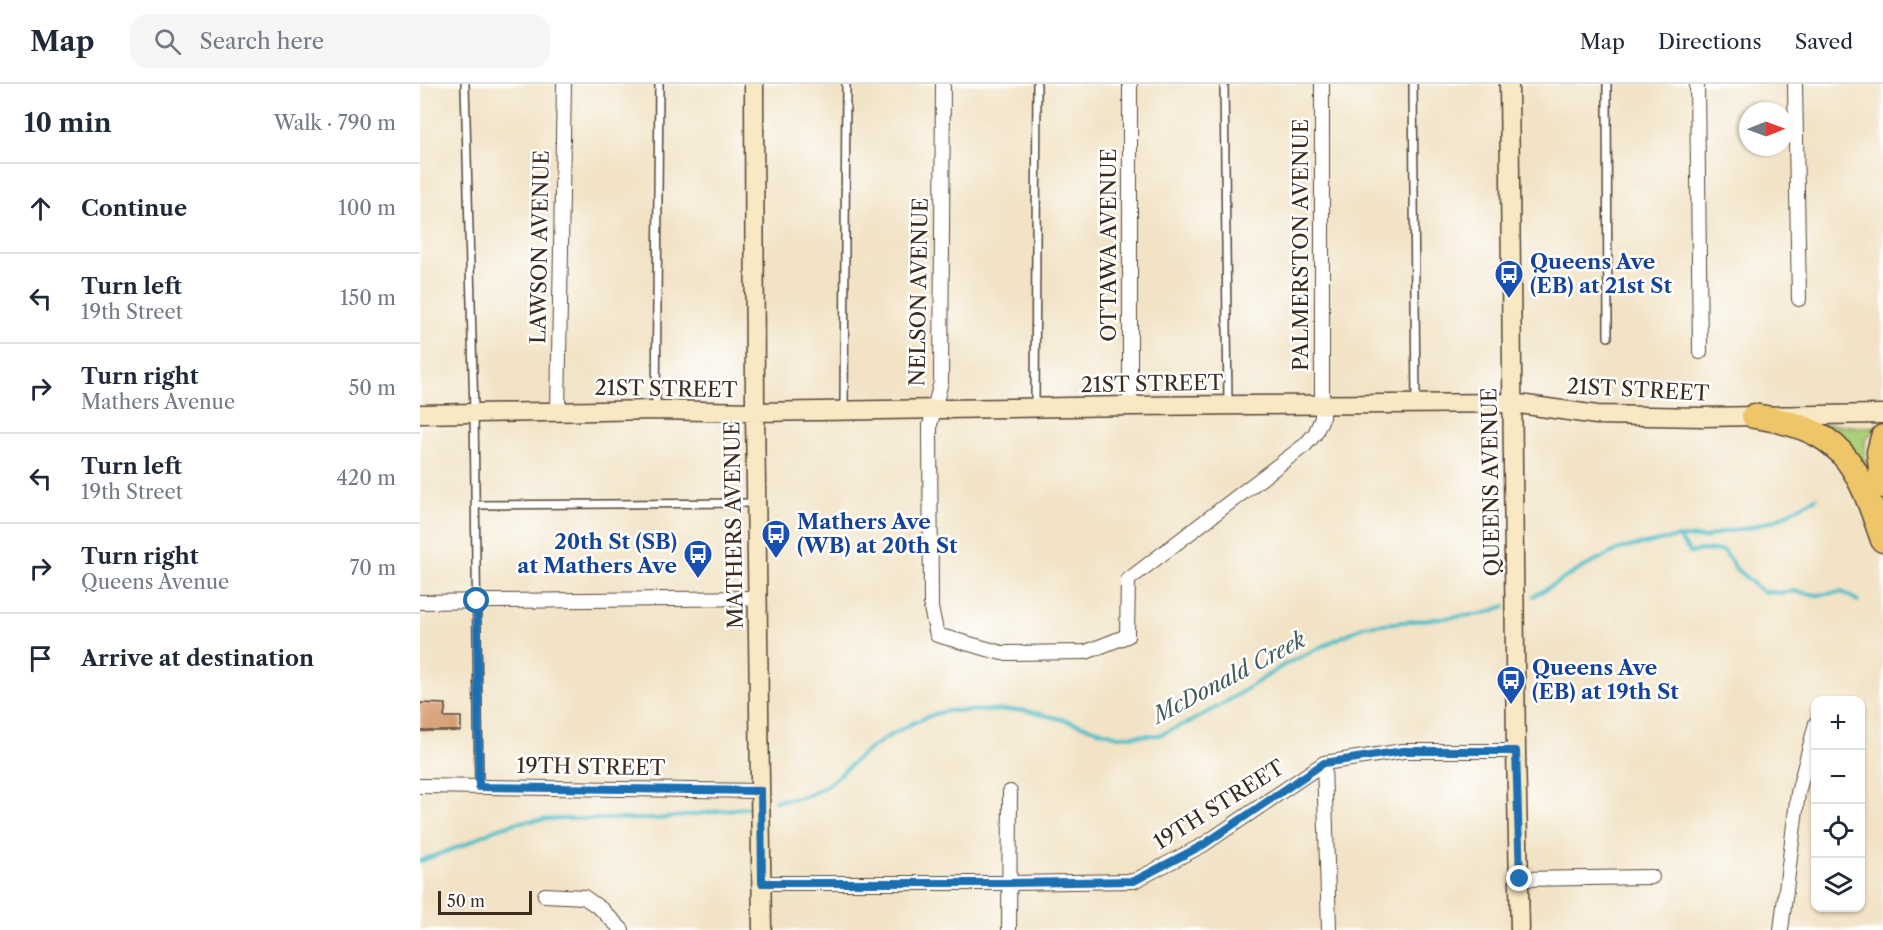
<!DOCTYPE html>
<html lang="en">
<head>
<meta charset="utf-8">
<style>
	body { margin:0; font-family:"Libre Caslon Text",serif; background:#f6f6f7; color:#1f2937 }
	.controls { position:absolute; right:18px; bottom:18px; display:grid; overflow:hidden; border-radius:12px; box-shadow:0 2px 4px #0004 }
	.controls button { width:54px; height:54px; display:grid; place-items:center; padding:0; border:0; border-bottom:2px solid #e0e1e3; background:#fff; color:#1f2937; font:30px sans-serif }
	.compass { position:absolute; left:1319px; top:18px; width:54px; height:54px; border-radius:50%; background:#fff; box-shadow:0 2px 4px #0004; rotate:89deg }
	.scale { position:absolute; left:18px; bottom:15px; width:94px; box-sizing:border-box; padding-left:6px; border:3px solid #3b2a1e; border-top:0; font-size:16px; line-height:21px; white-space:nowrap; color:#3b2a1e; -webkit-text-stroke:4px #fff; paint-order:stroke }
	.stop { position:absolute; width:18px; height:18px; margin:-14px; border:4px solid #1f6fb2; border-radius:50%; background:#fff }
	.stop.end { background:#1f6fb2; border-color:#fff; box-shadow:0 2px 6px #0008 }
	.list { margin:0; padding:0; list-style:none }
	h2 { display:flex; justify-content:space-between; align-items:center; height:78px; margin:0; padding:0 24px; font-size:26px }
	h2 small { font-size:20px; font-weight:400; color:#747a83 }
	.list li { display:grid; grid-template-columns:39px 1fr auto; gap:18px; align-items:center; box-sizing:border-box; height:90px; padding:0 24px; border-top:2px solid #e0e1e3 }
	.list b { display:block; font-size:22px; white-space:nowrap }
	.list p { margin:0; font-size:20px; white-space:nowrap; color:#747a83 }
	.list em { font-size:20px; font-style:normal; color:#747a83 }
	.icon { flex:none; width:33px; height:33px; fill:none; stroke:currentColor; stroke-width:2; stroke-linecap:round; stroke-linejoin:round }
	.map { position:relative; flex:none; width:1463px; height:846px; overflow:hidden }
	header { display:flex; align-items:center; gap:36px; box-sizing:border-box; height:84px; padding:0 30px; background:#fff; border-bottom:2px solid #e0e1e3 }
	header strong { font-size:28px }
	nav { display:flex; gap:33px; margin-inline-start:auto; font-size:21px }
	.search { width:420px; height:54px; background:#f6f6f7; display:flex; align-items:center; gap:15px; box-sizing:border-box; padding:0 21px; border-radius:18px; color:#747a83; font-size:22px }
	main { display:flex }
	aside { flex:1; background:#fff }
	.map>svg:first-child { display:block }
	.green { fill:#acd07a; stroke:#747d4c; stroke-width:1.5 }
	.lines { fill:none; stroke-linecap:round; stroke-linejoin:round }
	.stream { stroke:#4fbdc6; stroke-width:4 }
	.building { fill:#d4976a }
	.lane-casing { stroke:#564637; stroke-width:10 }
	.street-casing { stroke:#564637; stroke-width:16 }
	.secondary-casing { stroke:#564637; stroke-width:21 }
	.highway-casing { stroke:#564637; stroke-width:27 }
	.lane { stroke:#fff; stroke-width:7 }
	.street { stroke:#fff; stroke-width:14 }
	.secondary { stroke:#f8e8c3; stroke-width:18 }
	.highway { stroke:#eec569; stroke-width:24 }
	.route { stroke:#1f6fb2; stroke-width:8 }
	.labels { text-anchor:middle; stroke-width:5; stroke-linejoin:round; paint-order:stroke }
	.street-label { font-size:21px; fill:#3b2a1e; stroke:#fff }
	.transit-label { font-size:21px; font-weight:bold; fill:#164399; stroke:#fff; text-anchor:start }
	.water-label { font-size:22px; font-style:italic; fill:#425d59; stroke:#fff }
</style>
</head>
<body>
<header>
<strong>Map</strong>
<div class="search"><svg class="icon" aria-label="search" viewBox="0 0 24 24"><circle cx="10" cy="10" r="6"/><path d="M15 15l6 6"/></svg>Search here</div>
<nav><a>Map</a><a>Directions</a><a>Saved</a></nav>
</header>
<main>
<aside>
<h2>10 min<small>Walk · 790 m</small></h2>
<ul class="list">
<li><svg class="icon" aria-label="ahead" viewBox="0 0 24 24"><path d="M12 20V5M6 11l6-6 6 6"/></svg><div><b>Continue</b></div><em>100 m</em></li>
<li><svg class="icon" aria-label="left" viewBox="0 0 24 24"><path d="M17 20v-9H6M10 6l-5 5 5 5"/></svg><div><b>Turn left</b><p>19th Street</p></div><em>150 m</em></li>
<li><svg class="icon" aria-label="right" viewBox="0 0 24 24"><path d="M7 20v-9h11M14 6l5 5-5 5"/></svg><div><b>Turn right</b><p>Mathers Avenue</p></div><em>50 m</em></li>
<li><svg class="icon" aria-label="left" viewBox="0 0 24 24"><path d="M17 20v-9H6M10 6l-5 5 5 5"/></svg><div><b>Turn left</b><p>19th Street</p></div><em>420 m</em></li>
<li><svg class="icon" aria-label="right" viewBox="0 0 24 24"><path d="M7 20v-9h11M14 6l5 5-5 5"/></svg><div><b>Turn right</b><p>Queens Avenue</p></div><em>70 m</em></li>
<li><svg class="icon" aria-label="arrive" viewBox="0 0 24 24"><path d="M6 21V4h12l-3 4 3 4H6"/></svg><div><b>Arrive at destination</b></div></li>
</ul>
</aside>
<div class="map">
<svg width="1463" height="846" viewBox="0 0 1463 846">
	<rect width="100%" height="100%" fill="#fff"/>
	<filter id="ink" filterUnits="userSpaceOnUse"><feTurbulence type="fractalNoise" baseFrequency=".0167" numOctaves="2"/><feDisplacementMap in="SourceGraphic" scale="12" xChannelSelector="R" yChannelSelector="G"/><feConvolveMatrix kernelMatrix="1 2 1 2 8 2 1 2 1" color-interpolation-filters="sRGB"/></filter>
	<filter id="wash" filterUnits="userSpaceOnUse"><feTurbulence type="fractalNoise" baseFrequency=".008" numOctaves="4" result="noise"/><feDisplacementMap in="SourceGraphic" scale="24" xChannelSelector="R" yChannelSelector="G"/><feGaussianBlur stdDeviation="1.35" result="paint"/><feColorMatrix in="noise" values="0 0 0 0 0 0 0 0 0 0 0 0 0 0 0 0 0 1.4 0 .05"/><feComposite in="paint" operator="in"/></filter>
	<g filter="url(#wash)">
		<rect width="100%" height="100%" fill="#f2e3c6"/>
		<path class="green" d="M1399 340 1456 344 1445 356V386Z"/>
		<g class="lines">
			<path class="stream" d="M1259 454 1271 469 1281 466 1304 467 1316 485 1342 507 1359 509 1372 507 1397 511 1422 508 1438 517
				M1114 512 1164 483 1199 465 1259 453 1284 454 1303 448 1329 444 1357 435 1396 414
				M355 717C366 715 381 715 391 710 409 703 424 686 438 674 462 655 497 633 527 627L603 626 641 635 698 652 739 651 774 636 806 618 864 581 944 542 1063 530 1085 522
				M0 777 44 761 73 746 99 738 130 735H239L330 723"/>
		</g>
		<g id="blocks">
			<path class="building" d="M0 619 26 620 24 633H41V647H0Z"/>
		</g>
	</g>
	<g filter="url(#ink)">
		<use href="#blocks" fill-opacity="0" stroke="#564637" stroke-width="1.5"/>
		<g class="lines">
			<g class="lane-casing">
				<path id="lane" d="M45 0 54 328 59 703
					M804 0 808 319
					M993 0 996 318
					M1187 0 1188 253
					M615 323 617 0
					M236 324 239 0
					M424 325 426 0
					M55 421 334 419"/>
			</g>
			<g class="street-casing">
				<path id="street" d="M523 0 521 298 510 341 511 524 517 551 582 569 666 568 707 552 708 496 885 361 895 350 902 334V0
					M1277 0 1280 268
					M1375 0 1379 215
					M710 322V0
					M138 327 144 0
					M0 518 338 514
					M904 679 909 846
					M0 702 341 707
					M1099 795 1232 793
					M342 799H588L714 797 783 761 904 679 983 667H1096
					M125 811 164 813 181 825 202 846
					M589 846 590 708
					M1361 846 1378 709 1396 639"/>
			</g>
			<g class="secondary-casing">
				<path id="secondary" d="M334 0 335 328 342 846
					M1089 0 1096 667 1100 846
					M0 330 236 326 335 328 710 322 1092 319 1177 331 1282 333 1463 330"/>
			</g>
			<g class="highway-casing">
				<path id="highway" d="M1334 332C1423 345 1436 377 1463 456
					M1463 353 1459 368 1463 402"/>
			</g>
			<use href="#lane" class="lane"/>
			<use href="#street" class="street"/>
			<use href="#secondary" class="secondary"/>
			<use href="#highway" class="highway"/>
		</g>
	</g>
	<g class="lines" filter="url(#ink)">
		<path class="route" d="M57 517 59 703 341 707 342 799H588L714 797 783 761 904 679 983 667H1096L1100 795"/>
	</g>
	<defs>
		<g id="bus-pin" transform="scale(1.5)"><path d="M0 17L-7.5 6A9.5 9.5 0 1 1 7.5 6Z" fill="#1a4fb4" stroke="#fff"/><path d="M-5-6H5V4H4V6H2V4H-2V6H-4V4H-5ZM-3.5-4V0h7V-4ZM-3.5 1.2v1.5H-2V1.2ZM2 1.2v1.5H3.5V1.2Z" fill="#fff"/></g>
	</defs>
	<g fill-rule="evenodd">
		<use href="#bus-pin" x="1089" y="190"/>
		<use href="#bus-pin" x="356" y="450"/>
		<use href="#bus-pin" x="278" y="470"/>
		<use href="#bus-pin" x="1091" y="596"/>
	</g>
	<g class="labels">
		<g class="street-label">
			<text transform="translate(689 161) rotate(-90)" y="7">OTTAWA AVENUE</text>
			<text transform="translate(881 161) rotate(-90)" y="7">PALMERSTON AVENUE</text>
			<text transform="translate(120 163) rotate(-89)" y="7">LAWSON AVENUE</text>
			<text transform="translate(499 208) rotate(-89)" y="7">NELSON AVENUE</text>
			<text transform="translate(732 300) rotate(-1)" y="7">21ST STREET</text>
			<text transform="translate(246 305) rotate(1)" y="7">21ST STREET</text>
			<text transform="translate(1218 306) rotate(3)" y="7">21ST STREET</text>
			<text transform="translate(1071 398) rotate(-91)" y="7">QUEENS AVENUE</text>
			<text transform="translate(314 441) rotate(-91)" y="7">MATHERS AVENUE</text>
			<text transform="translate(171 683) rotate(1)" y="7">19TH STREET</text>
			<text transform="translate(799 721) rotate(-32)" y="7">19TH STREET</text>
		</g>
		<g class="transit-label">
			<text x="1110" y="185">Queens Ave<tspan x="1110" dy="24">(EB) at 21st St</tspan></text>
			<text x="377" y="445">Mathers Ave<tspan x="377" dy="24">(WB) at 20th St</tspan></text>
			<text x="257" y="465" text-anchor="end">20th St (SB)<tspan x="257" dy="24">at Mathers Ave</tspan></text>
			<text x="1112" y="591">Queens Ave<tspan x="1112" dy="24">(EB) at 19th St</tspan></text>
		</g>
		<g class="water-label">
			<text transform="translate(809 593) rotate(-28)" y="8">McDonald Creek</text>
		</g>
	</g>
</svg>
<div class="controls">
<button>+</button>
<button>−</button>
<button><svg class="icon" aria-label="locate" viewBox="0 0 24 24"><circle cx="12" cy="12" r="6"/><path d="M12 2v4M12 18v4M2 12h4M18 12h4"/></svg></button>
<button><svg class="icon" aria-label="layers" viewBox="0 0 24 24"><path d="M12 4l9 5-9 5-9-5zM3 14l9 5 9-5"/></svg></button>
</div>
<svg class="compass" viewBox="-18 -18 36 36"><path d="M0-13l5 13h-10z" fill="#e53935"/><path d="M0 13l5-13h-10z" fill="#747a83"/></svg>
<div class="scale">50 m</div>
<div class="stop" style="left:57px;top:517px"></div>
<div class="stop end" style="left:1100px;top:795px"></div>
</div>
</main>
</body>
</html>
